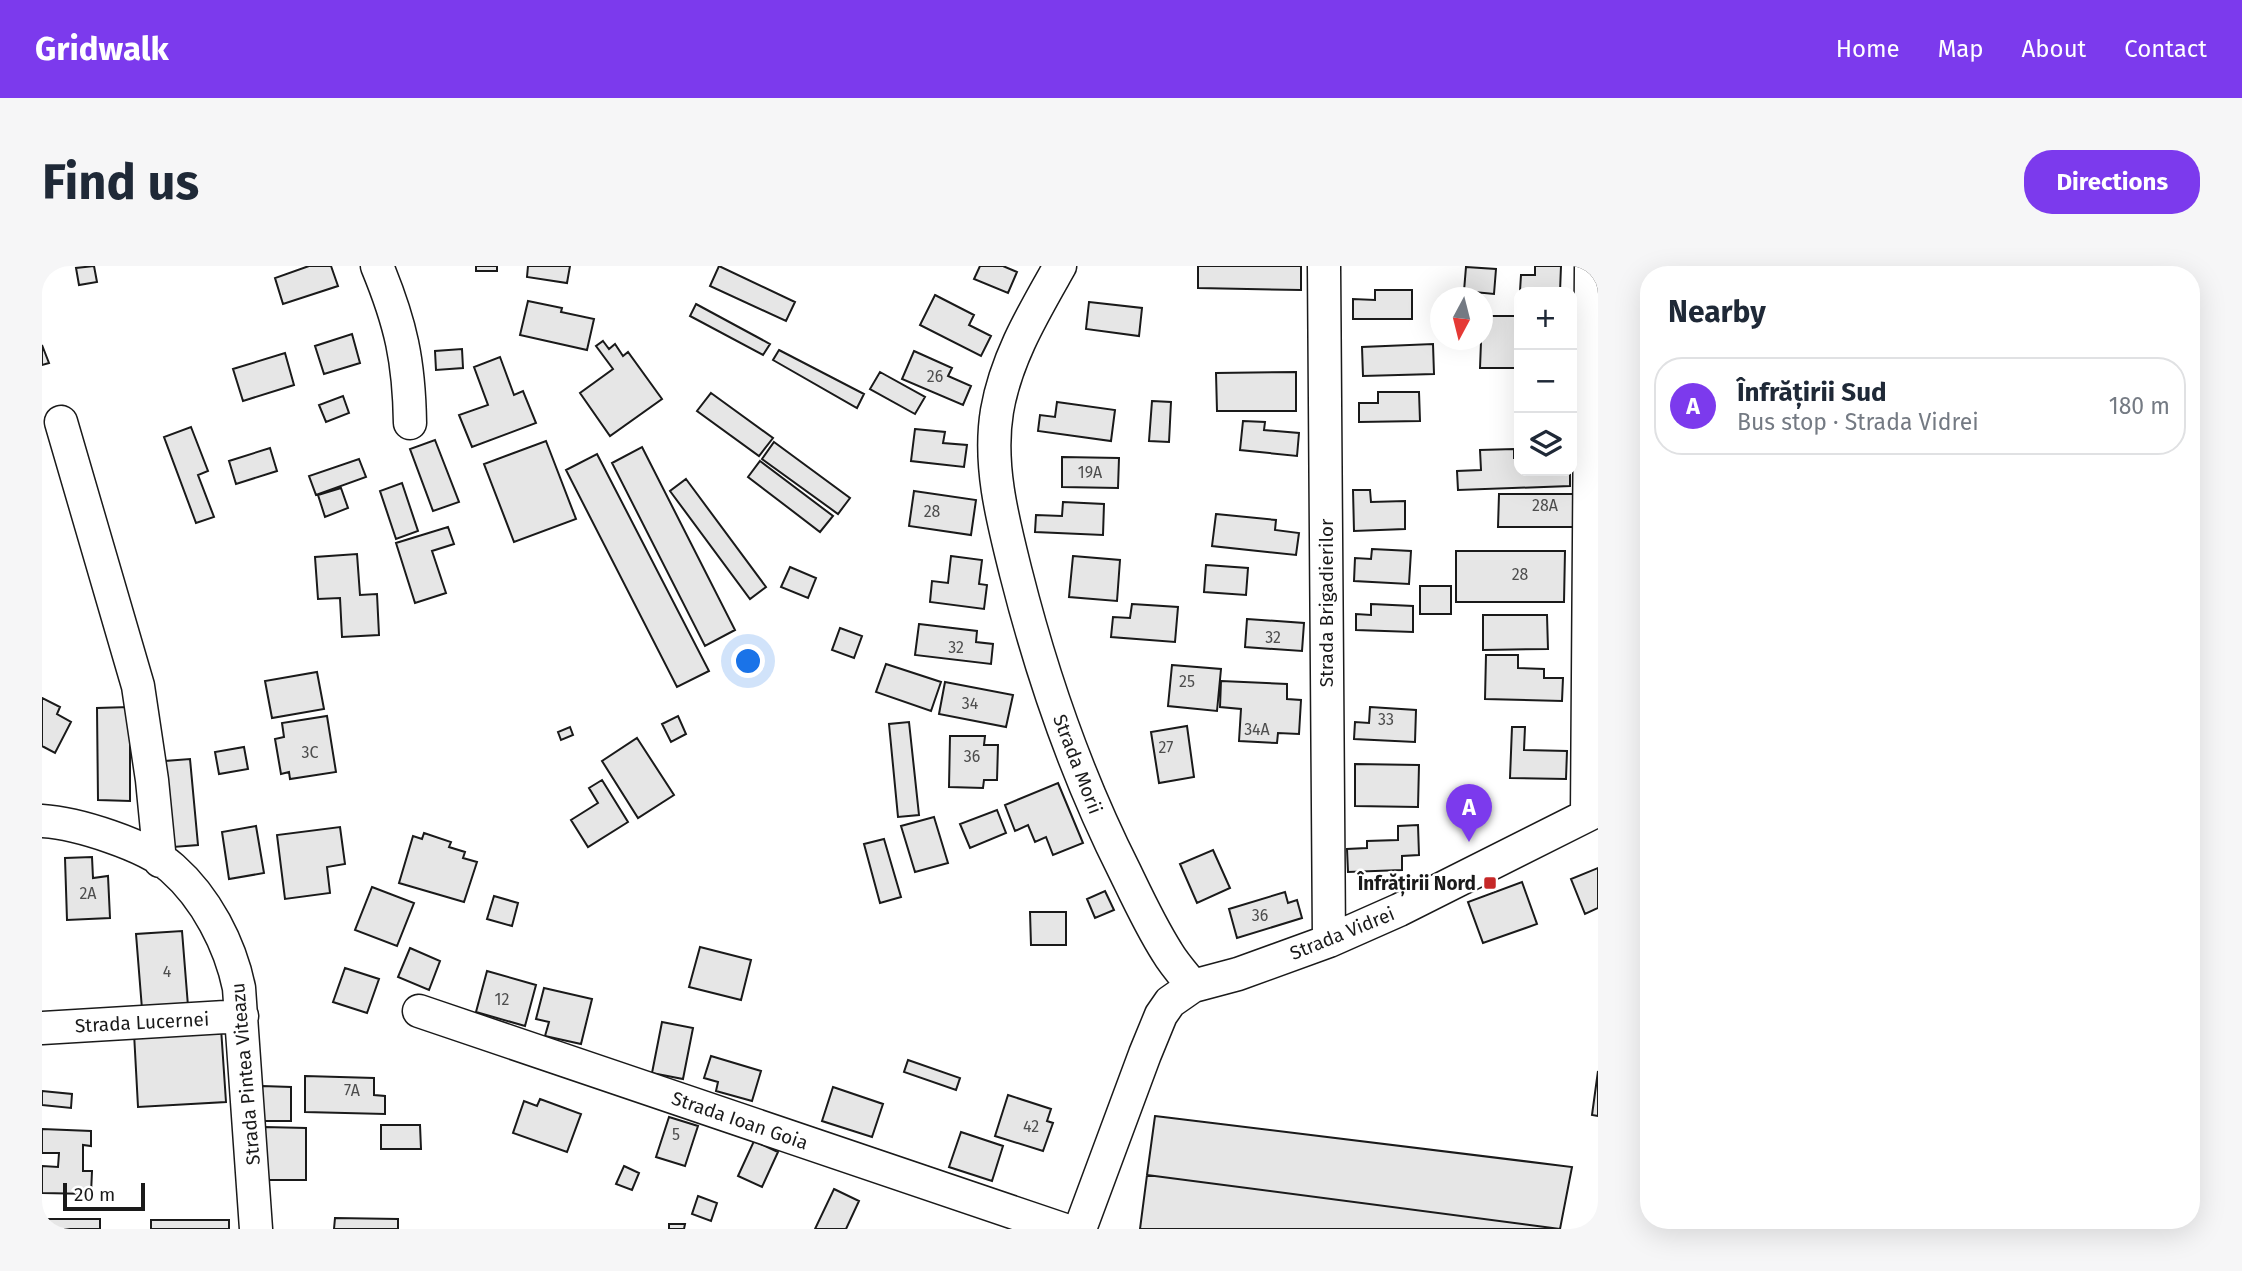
<!DOCTYPE html>
<html lang="en">
<head>
<meta charset="utf-8">
<style>
	body { margin:0; font-family:"Fira Sans",sans-serif; background:#f6f6f7; color:#1f2937 }
	.controls { position:absolute; right:21px; top:21px; display:grid; overflow:hidden; border-radius:14px; box-shadow:0 7px 28px #0002 }
	.controls button { width:63px; height:63px; display:grid; place-items:center; padding:0; border:0; border-bottom:2px solid #e0e1e3; background:#fff; color:#1f2937; font:35px sans-serif }
	.compass { position:absolute; left:1388px; top:21px; width:63px; height:63px; border-radius:50%; background:#fff; box-shadow:0 7px 28px #0002; rotate:187deg }
	.scale { position:absolute; left:21px; bottom:18px; width:82px; box-sizing:border-box; padding-left:7px; border:4px solid #1a1a1a; border-top:0; font-size:19px; line-height:24px; white-space:nowrap; color:#1a1a1a; -webkit-text-stroke:5px #fff; paint-order:stroke }
	.you { position:absolute; left:707px; top:396px; width:24px; height:24px; margin:-18px; border:5px solid #fff; border-radius:50%; background:#1a73e8; box-shadow:0 0 0 10px #1a73e833 }
	.badge { display:grid; place-items:center; width:46px; height:46px; border-radius:50%; background:#7c3aed; color:#fff; font-size:23px; font-weight:700 }
	.pin { position:absolute; translate:-50% -58px; filter:drop-shadow(0 2px 4px #0008) }
	.pin::after { content:''; position:absolute; top:37px; width:24px; height:21px; background:inherit; clip-path:polygon(0 0,100% 0,50% 100%) }
	.list { margin:0; padding:0; list-style:none }
	h2 { display:flex; justify-content:space-between; align-items:center; height:91px; margin:0; padding:0 28px; font-size:30px }
	h2 small { font-size:23px; font-weight:400; color:#747a83 }
	.list li { display:grid; grid-template-columns:46px 1fr auto; gap:21px; align-items:center; box-sizing:border-box; height:98px; margin:0 14px 14px; padding:0 14px; border:2px solid #e0e1e3; border-radius:28px }
	.list b { display:block; font-size:26px; white-space:nowrap }
	.list p { margin:0; font-size:23px; white-space:nowrap; color:#747a83 }
	.list em { font-size:23px; font-style:normal; color:#747a83 }
	.icon { flex:none; width:38px; height:38px; fill:none; stroke:currentColor; stroke-width:2; stroke-linecap:round; stroke-linejoin:round }
	.map { position:relative; flex:none; width:1556px; height:963px; overflow:hidden; border-radius:28px }
	header { display:flex; align-items:center; gap:42px; box-sizing:border-box; height:98px; padding:0 35px; background:#7c3aed; color:#fff }
	header strong { font-size:33px }
	nav { display:flex; gap:38px; margin-inline-start:auto; font-size:24px }
	.intro { display:flex; align-items:center; justify-content:space-between; box-sizing:border-box; height:168px; padding:0 42px }
	h1 { margin:0; font-size:49px }
	.button { padding:18px 32px; border-radius:28px; background:#7c3aed; color:#fff; font-size:24px; font-weight:700 }
	main { display:flex; gap:42px; padding:0 42px }
	aside { flex:1; background:#fff; border-radius:28px; box-shadow:0 7px 28px #0002 }
	.map>svg:first-child { display:block }
	.building { fill:#e6e6e6; stroke:#1a1a1a; stroke-width:2 }
	.lines { fill:none; stroke-linecap:round; stroke-linejoin:round }
	.minor-casing { stroke:#1a1a1a; stroke-width:35 }
	.minor { stroke:#fff; stroke-width:32 }
	.poi-dot { fill:#c62828; stroke:#fff; stroke-width:2.5 }
	.labels { text-anchor:middle; stroke-width:5; stroke-linejoin:round; paint-order:stroke }
	.number-label { font-size:16px; fill:#4d4d4d }
	.street-label { font-size:19px; fill:#1a1a1a; stroke:#fff }
	.poi-label { font-size:19px; font-weight:bold; fill:#1a1a1a; stroke:#fff; text-anchor:end }
</style>
</head>
<body>
<header>
<strong>Gridwalk</strong>
<nav><a>Home</a><a>Map</a><a>About</a><a>Contact</a></nav>
</header>
<div class="intro"><h1>Find us</h1><a class="button">Directions</a></div>
<main>
<div class="map">
<svg width="1556" height="963" viewBox="0 0 1556 963">
	<rect width="100%" height="100%" fill="#fff"/>
	<path class="building" d="M52 0 55 16 37 19 34 2Z
		M267 0H289L296 20 241 38 233 12Z
		M434 0H455V5H434Z
		M486 0H528L525 17 485 11Z
		M677 0 753 36 744 55 668 20Z
		M938 0H961L975 6 966 27 932 13Z
		M1156 0H1259V24L1156 22Z
		M1493 0H1519L1518 26 1478 25 1479 9H1493Z
		M1424 1 1454 3 1452 28 1422 25Z
		M1333 24H1370V53H1311V33L1333 34Z
		M893 29 932 49 927 59 949 70 939 90 878 59Z
		M486 35 520 42 519 46 552 53 545 84 478 69Z
		M1047 36 1100 42 1097 70 1044 63Z
		M654 38 728 78 721 89 648 50Z
		M1440 50H1477V102H1438Z
		M310 68 318 97 282 108 273 80Z
		M561 75 567 83 573 78 581 90 586 86 620 133 568 170 538 127 571 103 554 80Z
		M1391 78 1392 108 1321 110 1320 81Z
		M0 79 7 97 0 99Z
		M420 83 421 102 394 104 393 85Z
		M737 84 822 128 815 142 731 94Z
		M872 85 910 102 906 110 929 120 921 139 860 113Z
		M243 87 252 119 201 135 191 103Z
		M458 91 472 129 481 125 494 157 430 181 417 149 446 139 432 101Z
		M838 106 883 131 873 148 828 123Z
		M1254 106V145H1175L1174 107Z
		M1336 126H1377L1378 155 1317 156V137H1336Z
		M669 127 731 172 717 190 655 145Z
		M301 130 307 147 284 156 277 139Z
		M1110 135 1129 136 1127 176 1107 175Z
		M1015 136 1073 144 1069 175 996 165 998 149 1013 151Z
		M1201 155 1223 156 1222 164 1257 167 1255 190 1198 184Z
		M149 161 166 205 156 209 172 251 154 257 122 171Z
		M873 163 903 166 901 177 925 179 922 201 869 195Z
		M393 174 417 236 391 245 368 183Z
		M504 175 534 253 472 276 442 198Z
		M732 176 808 232 796 248 720 193Z
		M600 181 693 364 663 380 570 197Z
		M228 182 235 205 194 218 187 195Z
		M1472 183V192H1477V205H1528V220L1416 224 1415 205 1439 204 1438 184Z
		M555 188 667 405 635 421 524 204Z
		M1020 191 1077 192 1076 222 1020 221Z
		M317 193 324 211 274 229 267 210Z
		M718 195 791 250 778 266 706 211Z
		M644 213 724 321 708 333 628 225Z
		M360 217 376 265 354 273 338 225Z
		M299 222 306 242 283 251 276 229Z
		M1311 224H1328L1329 236 1363 235V263L1312 265Z
		M872 225 934 234 929 269 867 260Z
		M1457 228H1532V261H1456Z
		M1021 236 1062 238 1061 269 993 266 994 249 1020 250Z
		M1174 248 1234 254 1233 264 1257 267 1254 289 1170 280Z
		M406 261 412 278 390 285 404 327 373 337 354 277Z
		M1330 283 1369 285 1367 318 1312 315 1313 292 1329 293Z
		M1414 285H1523L1522 336H1414Z
		M315 288 318 329 335 328 337 369 300 371 298 332 276 333 273 291Z
		M909 290 940 294 937 318 945 319 942 343 888 336 890 315 906 317Z
		M1031 290 1078 294 1075 335 1027 331Z
		M1164 299 1206 302 1204 329 1162 326Z
		M748 301 774 312 766 332 739 321Z
		M1378 320H1409V348H1378Z
		M1090 338 1136 341 1133 376 1069 371 1071 351 1088 352Z
		M1329 338 1371 340V366L1314 364V348L1329 349Z
		M1441 349H1505L1506 383 1441 384Z
		M1205 353 1262 357 1260 385 1203 381Z
		M877 358 935 365 934 376 951 378 949 398 873 389Z
		M798 362 820 370 812 392 790 384Z
		M1444 389H1476V402L1502 403V412H1521L1520 435 1443 433Z
		M844 398 899 416 889 445 834 426Z
		M1130 399 1179 403 1175 445 1126 440Z
		M275 406 282 443 230 452 223 415Z
		M1179 415 1245 418V433L1259 434 1257 468 1236 467 1235 477 1197 475 1199 443 1178 441Z
		M903 416 971 429 964 461 897 448Z
		M0 432 18 441 15 448 29 456 13 487 0 480Z
		M88 441V535L56 534 55 442Z
		M1328 441 1374 444 1373 476 1312 473 1313 456 1327 457Z
		M285 450 294 506 248 513 247 506 239 508 233 473 242 471 240 457Z
		M636 450 644 468 629 476 620 458Z
		M867 456 877 549 856 551 847 458Z
		M1145 460 1152 511 1117 517 1109 466Z
		M528 461 531 469 519 474 516 466Z
		M1470 461H1483L1482 484 1525 485 1524 513 1468 512Z
		M908 470H943L942 479H956L955 514H942L941 522 907 521Z
		M595 472 632 529 596 552 560 495Z
		M202 481 206 503 177 508 173 486Z
		M148 493 156 579 131 581 123 495Z
		M1313 498 1377 499 1376 541 1313 540Z
		M560 514 586 556 546 581 529 554 556 537 547 522Z
		M1016 517 1041 577 1011 589 1004 571 993 576 986 559 973 565 963 539Z
		M955 544 964 567 928 582 918 558Z
		M892 551 906 597 873 606 859 560Z
		M1376 559 1377 589 1360 590V604L1306 606 1305 583 1325 582V575L1356 574V560Z
		M214 560 222 607 187 613 180 566Z
		M298 561 303 598 285 601 288 627 243 633 235 569Z
		M382 567 409 576 407 581 423 586 421 592 435 596 422 636 357 617 371 570 380 573Z
		M842 573 859 631 838 637 822 578Z
		M1171 584 1188 622 1155 637 1138 598Z
		M50 591 51 612 66 610 68 652 25 654 23 592Z
		M1556 602V642L1543 648 1529 613Z
		M1480 616 1495 658 1441 677 1426 636Z
		M330 621 372 637 355 680 313 664Z
		M1063 625 1072 644 1053 652 1045 633Z
		M1243 626 1246 637 1255 634 1260 652 1195 672 1187 643Z
		M452 630 476 637 470 660 445 653Z
		M988 646H1024V679H989Z
		M140 665 146 740 100 743 94 668Z
		M658 681 709 694 699 734 647 721Z
		M368 682 398 695 387 724 356 711Z
		M303 702 337 713 325 747 291 736Z
		M445 705 494 719 483 760 434 746Z
		M502 722 550 733 539 778 503 770 507 756 494 753Z
		M620 756 651 762 641 813 610 807Z
		M179 762 184 836 96 841 92 767Z
		M669 790 719 805 710 835 674 825 676 816 662 812Z
		M866 794 918 812 914 824 862 806Z
		M1556 805V850L1550 849Z
		M263 810 332 812V829L343 830V848L263 846Z
		M220 820 249 821V855H220Z
		M791 821 841 838 830 871 780 855Z
		M0 825 30 828 29 842 0 839Z
		M966 829 1009 843 1005 855 1011 857 1001 885 953 870Z
		M498 833 539 848 525 886 471 867 482 835 495 840Z
		M1113 850 1530 901 1518 963 1105 909Z
		M627 851 656 860 643 900 614 891Z
		M339 859H378L379 883H339Z
		M222 861 264 862V914H222Z
		M0 863 49 865V880L41 879V905H50L49 928 0 927V900L16 901 17 887H0Z
		M919 866 961 880 950 915 907 901Z
		M712 875 736 886 720 921 696 910Z
		M582 900 597 907 590 924 574 918Z
		M1105 909 1518 963H1098Z
		M792 923 817 935 804 963H773Z
		M656 930 675 937 669 955 650 948Z
		M293 952 356 953V963H292Z
		M0 953H58V963H0Z
		M109 954H187V963H109Z
		M627 958H643L642 963H627Z"/>
	<g class="lines">
		<g class="minor-casing">
			<path id="minor" d="M335 0C359 58 367 95 368 157
				M1018 0C992 46 964 92 955 145 946 199 961 255 974 307 1000 410 1035 511 1083 606 1096 633 1109 661 1125 686 1132 698 1142 709 1151 720
				M1282 0 1287 675
				M19 156 96 420 110 514 118 595
				M1545 549 1549 0
				M0 555C35 557 104 579 130 602 164 632 188 678 197 722L214 963
				M377 745 1020 963
				M0 762 200 750
				M1038 963 1103 788 1119 749 1128 736 1151 720 1196 708 1287 675 1357 644 1556 544"/>
		</g>
		<use href="#minor" class="minor"/>
	</g>
	<rect class="poi-dot" x="1441" y="610" width="14" height="14" rx="3.5"/>
	<g class="labels">
		<g class="number-label">
			<text x="893" y="116">26</text>
			<text x="1048" y="212">19A</text>
			<text x="1503" y="245">28A</text>
			<text x="890" y="251">28</text>
			<text x="1478" y="314">28</text>
			<text x="1231" y="377">32</text>
			<text x="914" y="387">32</text>
			<text x="1145" y="421">25</text>
			<text x="928" y="443">34</text>
			<text x="1344" y="459">33</text>
			<text x="1215" y="469">34A</text>
			<text x="1124" y="487">27</text>
			<text x="268" y="492">3C</text>
			<text x="930" y="496">36</text>
			<text x="46" y="633">2A</text>
			<text x="1218" y="655">36</text>
			<text x="125" y="711">4</text>
			<text x="460" y="739">12</text>
			<text x="310" y="830">7A</text>
			<text x="989" y="866">42</text>
			<text x="634" y="874">5</text>
		</g>
		<g class="street-label">
			<text transform="translate(1284 337) rotate(-90)" y="7">Strada Brigadierilor</text>
			<text transform="translate(1036 498) rotate(69)" y="7">Strada Morii</text>
			<text transform="translate(1300 667) rotate(-22)" y="7">Strada Vidrei</text>
			<text transform="translate(100 756) rotate(-3)" y="7">Strada Lucernei</text>
			<text transform="translate(203 808) rotate(-95)" y="7">Strada Pintea Viteazu</text>
			<text transform="translate(698 854) rotate(19)" y="7">Strada Ioan Goia</text>
		</g>
		<g class="poi-label">
			<text x="1434" y="624">Înfrățirii Nord</text>
		</g>
	</g>
</svg>
<div class="controls">
<button>+</button>
<button>−</button>
<button><svg class="icon" aria-label="layers" viewBox="0 0 24 24"><path d="M12 4l9 5-9 5-9-5zM3 14l9 5 9-5"/></svg></button>
</div>
<svg class="compass" viewBox="-18 -18 36 36"><path d="M0-13l5 13h-10z" fill="#e53935"/><path d="M0 13l5-13h-10z" fill="#747a83"/></svg>
<div class="scale">20 m</div>
<div class="you"></div>
<div class="pin badge" style="left:1427px;top:576px">A</div>
</div>
<aside>
<h2>Nearby<small></small></h2>
<ul class="list">
<li><span class="badge">A</span><div><b>Înfrățirii Sud</b><p>Bus stop · Strada Vidrei</p></div><em>180 m</em></li>
</ul>
</aside>
</main>
</body>
</html>
